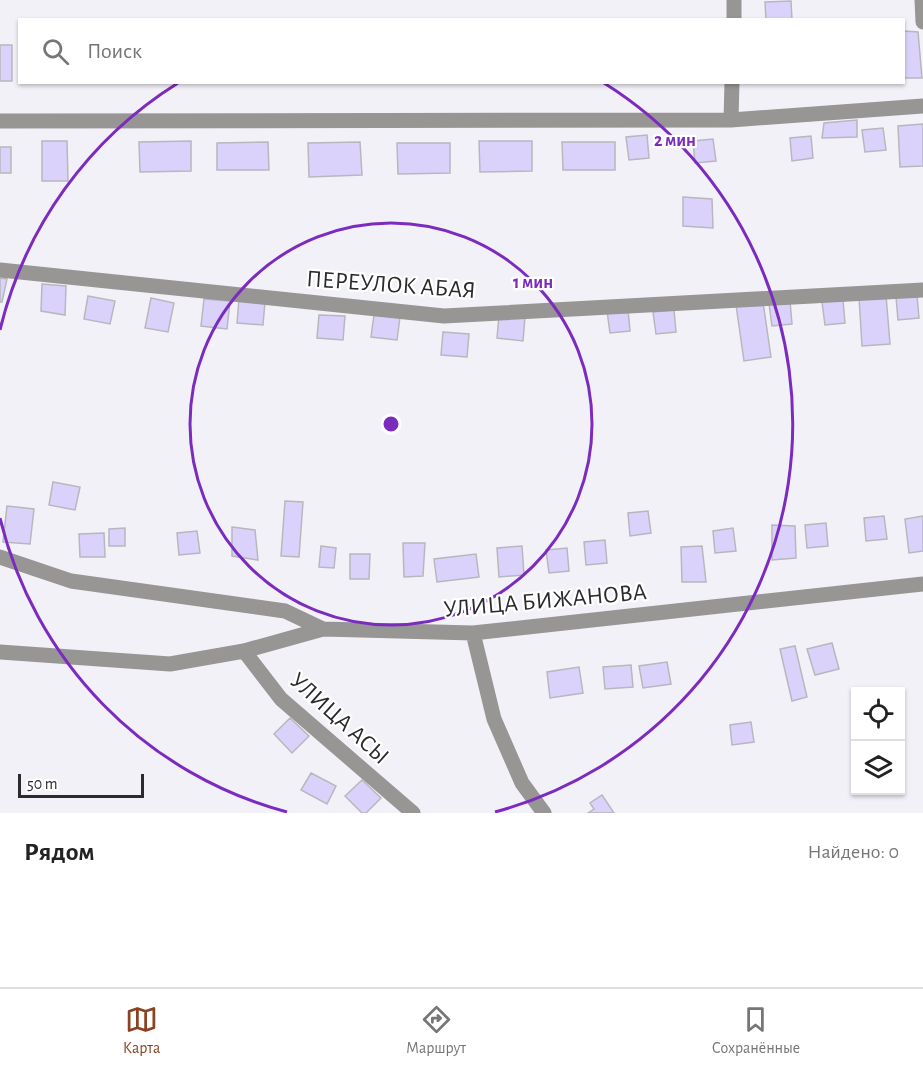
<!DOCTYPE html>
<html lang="ru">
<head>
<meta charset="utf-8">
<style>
	body { margin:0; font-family:"Alegreya Sans",sans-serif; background:#f6f6f6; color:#222 }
	.controls { position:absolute; right:18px; bottom:18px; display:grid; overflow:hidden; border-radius:0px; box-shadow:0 2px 4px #0004 }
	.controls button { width:54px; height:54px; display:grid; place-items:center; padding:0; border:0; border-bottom:2px solid #e0e0e0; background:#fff; color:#222; font:30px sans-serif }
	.scale { position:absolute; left:18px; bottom:15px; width:126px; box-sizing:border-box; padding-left:6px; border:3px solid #2b2b2d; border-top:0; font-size:16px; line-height:21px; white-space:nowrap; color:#2b2b2d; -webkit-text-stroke:4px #fff; paint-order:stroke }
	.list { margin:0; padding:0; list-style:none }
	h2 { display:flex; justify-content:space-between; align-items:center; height:78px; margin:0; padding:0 24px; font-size:26px }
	h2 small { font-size:20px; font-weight:400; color:#767676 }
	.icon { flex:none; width:33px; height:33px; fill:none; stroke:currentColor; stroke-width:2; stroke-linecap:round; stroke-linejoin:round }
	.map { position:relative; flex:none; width:923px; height:813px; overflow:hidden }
	.search { position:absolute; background:#fff; box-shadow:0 2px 4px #0004; left:18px; right:18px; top:18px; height:66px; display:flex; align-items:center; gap:15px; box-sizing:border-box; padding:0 21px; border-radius:0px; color:#767676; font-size:22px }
	.sheet { height:174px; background:#fff }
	nav { display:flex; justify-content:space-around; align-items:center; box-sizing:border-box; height:84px; border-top:2px solid #e0e0e0; background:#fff; font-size:16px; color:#767676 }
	nav a { display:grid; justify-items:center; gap:3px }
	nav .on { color:#8a4220 }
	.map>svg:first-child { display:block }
	.building { fill:#dbd2fc; stroke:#b8b7bd; stroke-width:1.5 }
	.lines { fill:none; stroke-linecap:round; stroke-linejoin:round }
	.street { stroke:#989595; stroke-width:15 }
	.ring { fill:none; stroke:#7b2cbf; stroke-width:3 }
	.labels { text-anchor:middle; stroke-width:4.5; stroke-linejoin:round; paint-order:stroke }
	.street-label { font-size:24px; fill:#2b2b2d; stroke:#fff }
	.centre { fill:#7b2cbf; stroke:#fff; stroke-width:3 }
	.ring-label { font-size:18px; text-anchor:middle; font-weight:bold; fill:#7b2cbf; stroke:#fff; stroke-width:4.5; stroke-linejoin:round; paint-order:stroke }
</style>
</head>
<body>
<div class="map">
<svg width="923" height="813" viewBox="0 0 923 813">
	<rect width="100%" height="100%" fill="#f3f1f8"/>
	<path class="building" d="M791 1 792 20H766L765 2Z
		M904 31 918 32 922 78H904Z
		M0 45H12V81H0Z
		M857 120V137L822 138 824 123Z
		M923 124V166L900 167 898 126Z
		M883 128 886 150 865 152 862 130Z
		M647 135 649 158 629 160 626 137Z
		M811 136 813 158 792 161 790 138Z
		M713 139 716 161 695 163 693 141Z
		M42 141H67L68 181H42Z
		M191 141V171L140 172 139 142Z
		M479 141H532V171L480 172Z
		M268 142 269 170H217V143Z
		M360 142 362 175 309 177 308 143Z
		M562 142H615V170H563Z
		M397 143H450V173L398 174Z
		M0 147H11V173H0Z
		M683 197 712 199 713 228 683 226Z
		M0 278 7 279 2 302H0Z
		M42 284 66 286 65 315 41 311Z
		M886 295 890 344 862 346 859 297Z
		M917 295 919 318 898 320 896 297Z
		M88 296 115 301 110 324 84 319Z
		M151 298 174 303 168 332 145 328Z
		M204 299 230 301 227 329 201 326Z
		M239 299 265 302 263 325 237 323Z
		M843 300 845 323 825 325 822 302Z
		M790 301 792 324 772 326 769 304Z
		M763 302 771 357 744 361 736 305Z
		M628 309 630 331 610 333 607 311Z
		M674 310 676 332 656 334 653 312Z
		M319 315 345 316 343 340 317 338Z
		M374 315 400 317 397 340 371 337Z
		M499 315 525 317 523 341 497 338Z
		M443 332 469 334 467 357 441 355Z
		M53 482 80 487 75 510 49 505Z
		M285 501 303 502 299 557 281 556Z
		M7 506 34 509 30 544 3 542Z
		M648 511 651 533 630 536 628 513Z
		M884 516 887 539 866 541 864 518Z
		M923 516V551L909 553 905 519Z
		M826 523 828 546 807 548 805 525Z
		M772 525 795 526 796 558 772 560Z
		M232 527 255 530 258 560 232 556Z
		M125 528V546H109V529Z
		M733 528 736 551 715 553 713 531Z
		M197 531 200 553 179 555 177 533Z
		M104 533 105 557H80L79 534Z
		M605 540 607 563 586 565 584 542Z
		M403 543H425L423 576 404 577Z
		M321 546 336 548 334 568 319 567Z
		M522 546 524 575 499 577 497 548Z
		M702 546 706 582H682L681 547Z
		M567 548 569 571 549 573 546 550Z
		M350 554H370L369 579H350Z
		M476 554 479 577 437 582 434 559Z
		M832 643 839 669 815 675 807 649Z
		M795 646 807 697 792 701 780 649Z
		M667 662 671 684 643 688 639 666Z
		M631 665 633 687 605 689 603 667Z
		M579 667 583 693 550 698 547 672Z
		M290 718 309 736 292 753 274 734Z
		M751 722 754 742 732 745 730 725Z
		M311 773 336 786 327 804 301 790Z
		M362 780 381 798 366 813H362L345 796Z
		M602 795 614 813H588L594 809 590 803Z"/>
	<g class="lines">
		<path class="street" d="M922 0 923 22
			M734 20V0
			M731 120 732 82
			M0 121 731 120 923 106
			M0 270 444 316 923 290
			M0 557 71 581 285 611 323 629 473 633 923 584
			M473 633 494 719 522 783 544 813
			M244 651 281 699 413 813
			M0 652 170 664 244 651 323 629"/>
	</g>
	<g class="ring">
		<circle cx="391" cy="424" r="201"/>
		<path d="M287 812A402 402 0 0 1 0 518M0 330A402 402 0 0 1 178 83M604 83A402 402 0 0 1 495 812"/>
	</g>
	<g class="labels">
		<g class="street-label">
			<text transform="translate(391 284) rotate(4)" y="8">ПЕРЕУЛОК АБАЯ</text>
			<text transform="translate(545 600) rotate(-5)" y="8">УЛИЦА БИЖАНОВА</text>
			<text transform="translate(340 718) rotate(42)" y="8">УЛИЦА АСЫ</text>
		</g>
	</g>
	<circle cx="391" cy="424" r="9" class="centre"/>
	<g class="ring-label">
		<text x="675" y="146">2 мин</text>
		<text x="533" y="288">1 мин</text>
	</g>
</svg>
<div class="controls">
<button><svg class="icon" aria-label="locate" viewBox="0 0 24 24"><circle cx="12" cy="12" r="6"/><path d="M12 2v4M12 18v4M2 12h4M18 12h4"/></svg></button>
<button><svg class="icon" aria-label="layers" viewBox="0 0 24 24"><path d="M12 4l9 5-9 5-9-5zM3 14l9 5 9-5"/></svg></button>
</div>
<div class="scale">50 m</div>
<div class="search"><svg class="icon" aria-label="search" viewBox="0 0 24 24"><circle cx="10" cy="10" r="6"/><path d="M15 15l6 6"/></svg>Поиск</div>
</div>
<section class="sheet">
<h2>Рядом<small>Найдено: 0</small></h2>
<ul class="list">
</ul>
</section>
<nav>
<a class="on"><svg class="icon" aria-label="map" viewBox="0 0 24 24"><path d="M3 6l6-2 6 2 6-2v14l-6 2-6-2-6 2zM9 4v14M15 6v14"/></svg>Карта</a>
<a><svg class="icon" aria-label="directions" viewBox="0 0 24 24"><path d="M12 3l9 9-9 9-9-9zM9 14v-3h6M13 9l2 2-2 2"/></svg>Маршрут</a>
<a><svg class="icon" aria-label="saved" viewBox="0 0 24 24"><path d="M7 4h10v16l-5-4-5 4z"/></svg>Сохранённые</a>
</nav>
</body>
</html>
